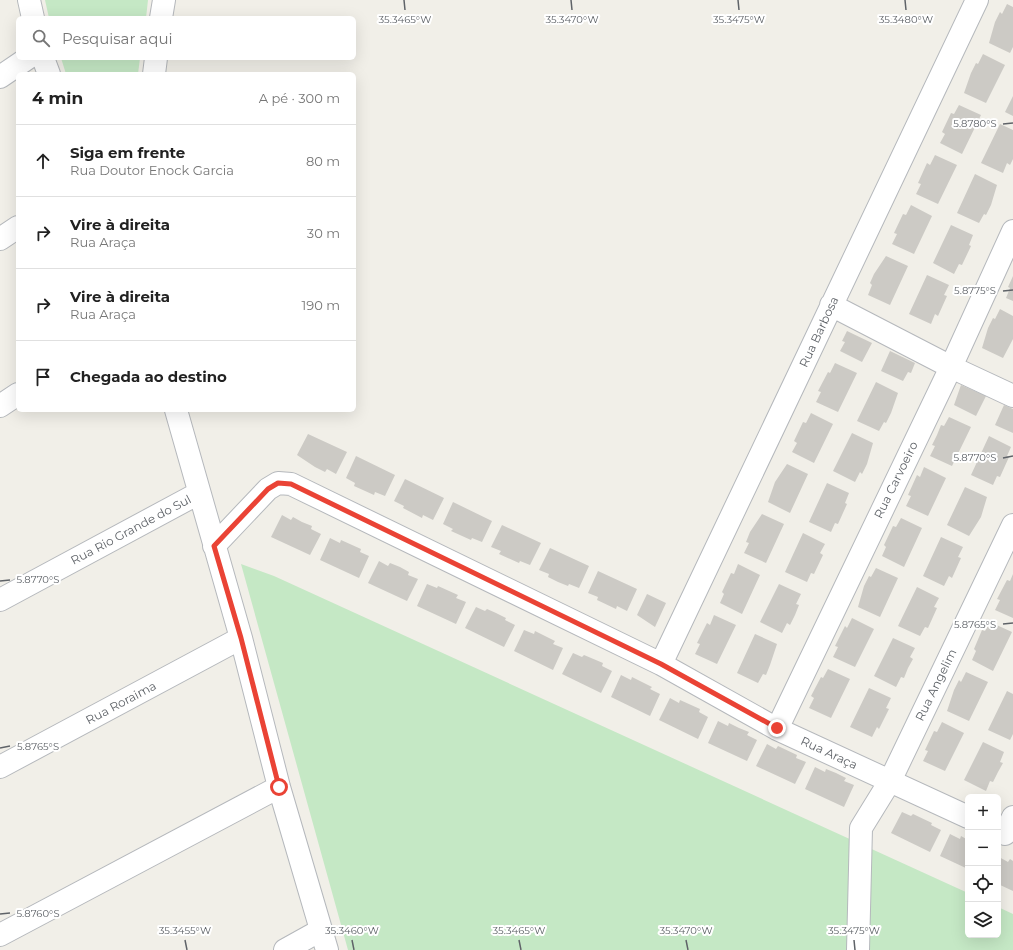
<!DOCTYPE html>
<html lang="pt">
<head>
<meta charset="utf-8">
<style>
	body { margin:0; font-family:Montserrat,sans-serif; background:#f2f2f2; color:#222 }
	.controls { position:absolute; right:12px; bottom:12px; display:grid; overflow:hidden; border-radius:6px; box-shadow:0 4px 16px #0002 }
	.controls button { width:36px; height:36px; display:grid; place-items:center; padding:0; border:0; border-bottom:1px solid #e0e0e0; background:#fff; color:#222; font:20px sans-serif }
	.stop { position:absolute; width:12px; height:12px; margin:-9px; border:3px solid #ea4335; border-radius:50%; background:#fff }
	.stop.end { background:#ea4335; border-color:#fff; box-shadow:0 1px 4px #0008 }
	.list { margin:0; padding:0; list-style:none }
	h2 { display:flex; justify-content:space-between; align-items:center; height:52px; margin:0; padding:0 16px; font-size:17px }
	h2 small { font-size:13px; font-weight:400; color:#767676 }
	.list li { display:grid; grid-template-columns:26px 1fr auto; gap:12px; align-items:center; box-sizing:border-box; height:72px; padding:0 16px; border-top:1px solid #e0e0e0 }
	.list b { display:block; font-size:15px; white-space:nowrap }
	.list p { margin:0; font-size:13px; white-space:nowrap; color:#767676 }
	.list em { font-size:13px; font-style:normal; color:#767676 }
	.icon { flex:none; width:22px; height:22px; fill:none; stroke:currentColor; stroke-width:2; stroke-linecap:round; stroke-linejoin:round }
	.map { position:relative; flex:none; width:1013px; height:950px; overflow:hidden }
	.search { position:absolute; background:#fff; box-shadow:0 4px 16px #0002; left:16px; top:16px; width:340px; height:44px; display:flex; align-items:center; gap:10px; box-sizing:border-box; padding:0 14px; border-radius:6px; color:#767676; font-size:15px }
	.panel { position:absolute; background:#fff; box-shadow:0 4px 16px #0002; left:16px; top:72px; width:340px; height:340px; border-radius:6px }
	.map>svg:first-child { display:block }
	.green { fill:#c5e8c5 }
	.building { fill:#cccac5 }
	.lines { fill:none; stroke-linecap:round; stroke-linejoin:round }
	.minor-casing { stroke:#b5b8bc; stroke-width:24 }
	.minor { stroke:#fff; stroke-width:22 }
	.route { stroke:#ea4335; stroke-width:5 }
	.ticks { fill:none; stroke:#5f6368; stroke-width:1.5 }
	.labels { text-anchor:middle; stroke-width:4; stroke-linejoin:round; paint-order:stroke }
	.street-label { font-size:12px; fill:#5f6368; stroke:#fff }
	.ticks-label { font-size:10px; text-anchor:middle; fill:#5f6368; stroke:#fff; stroke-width:4; stroke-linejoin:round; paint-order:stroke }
</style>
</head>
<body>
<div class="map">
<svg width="1013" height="950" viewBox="0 0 1013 950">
	<rect width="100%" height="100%" fill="#f1efe8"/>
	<path class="green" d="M45 0H148L146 18H49Z
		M61 58H140L138 74H66Z
		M241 564 274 576 968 893V935H998V907L1013 914V950H348Z"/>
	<path class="building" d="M1007 4 1013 7V47L1010 53 989 43 995 22 1000 12 1002 14Z
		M983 54 1005 65 986 103 964 93 971 73 976 63 978 64Z
		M1013 96V116L1005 112Z
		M959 105 981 115 962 154 940 143 945 134 942 132 951 113 954 114Z
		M1000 124 1013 130V159L1010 165 1007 163 1003 173 981 163Z
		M935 155 957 165 938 204 916 194 921 184 918 183 927 163 930 165Z
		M975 174 997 185 991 205 986 215 984 214 979 223 957 213Z
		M911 205 932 216 914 254 892 244 897 234 894 233 903 214 906 215Z
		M951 225 973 235 969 245 971 246 962 265 959 264 954 274 933 263Z
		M886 256 908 266 890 305 868 295 872 285 870 283 874 274Z
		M927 275 949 285 944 295 947 296 938 316 935 314 931 324 909 314Z
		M1013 276V301L1006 298 1010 288 1008 287Z
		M1000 309 1013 316V339L1003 358 982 348 988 328 993 318 995 319Z
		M847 331 872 343 862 362 840 351 845 342 842 341Z
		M890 351 915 363 911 373 908 372 903 381 881 371Z
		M835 363 857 373 838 412 816 402 821 392 818 391 828 372 830 373Z
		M876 382 898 393 891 413 886 423 884 422 879 431 857 421Z
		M961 385 986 396 976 416 954 405Z
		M1004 405 1013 409V433L995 425Z
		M811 413 833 424 814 463 792 452 797 443 794 441 803 422 806 423Z
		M949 417 971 427 952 466 930 456 935 446 932 445 937 435 941 425 944 426Z
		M852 433 873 443 867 464 862 474 860 472 855 482 833 471Z
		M308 434 347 452 336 474 327 469 325 472 315 467 297 455Z
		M989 436 1011 447 1007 456 1009 457 1000 477 997 476 993 485 971 475Z
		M356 456 395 475 385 496 375 492 374 495 354 486 355 483 346 478Z
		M787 464 808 474 790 513 768 502 775 482Z
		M924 467 946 478 928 516 906 506 911 496 908 495 917 475 920 477Z
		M405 479 444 498 433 520 423 515 422 518 403 508 404 506 394 501Z
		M827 483 849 493 845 503 847 504 838 524 835 523 831 532 809 522Z
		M965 487 987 497 981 517 969 536 947 525Z
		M453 502 492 521 482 542 472 538 471 540 451 531 453 529 443 524Z
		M762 514 784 524 766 563 744 553 749 543 746 542 750 532Z
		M282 515 291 520 293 517 302 522 312 526 311 529 321 534 310 555 271 537Z
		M901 518 922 528 904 567 882 556 886 547 884 545 893 526 896 527Z
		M502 525 541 543 530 565 520 561 519 563 499 554 501 551 491 547Z
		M803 533 825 544 820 553 823 555 814 574 811 573 807 582 785 572Z
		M941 537 963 547 958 557 961 558 952 578 949 576 944 586 923 576Z
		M330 538 340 543 341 540 361 549 360 552 369 556 359 578 320 560Z
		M550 548 589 566 579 588 569 584 568 586 558 582 548 577 549 574 539 570Z
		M379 561 388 566 390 563 400 567 409 572 408 575 418 579 407 601 368 583Z
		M738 564 760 575 742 614 720 603 724 594 722 592 731 573 734 574Z
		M876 568 898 578 880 617 858 607 864 586 869 576 871 577Z
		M598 571 637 589 627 611 617 606 616 609 597 600 598 597 588 593Z
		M1013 574V618L995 610 1000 600 997 599 1007 580 1010 581Z
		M427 584 437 588 438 586 458 595 456 598 466 602 456 624 417 606Z
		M779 584 801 594 796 604 799 605 795 615 790 625 787 623 782 633 760 622Z
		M917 587 939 598 934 607 937 608 928 628 925 627 920 636 898 626Z
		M647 594 666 603 655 627 637 615Z
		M476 607 485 611 487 609 496 613 506 618 505 620 515 625 504 647 465 628Z
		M714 615 736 625 717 664 695 654 700 644 697 643 707 623 710 625Z
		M852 618 874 629 855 667 833 657 838 647 835 646 845 626 847 628Z
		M990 622 1012 632 993 671 972 660 976 651 974 649 982 630 985 631Z
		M524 630 534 634 535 631 555 641 553 644 563 648 553 670 514 651Z
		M755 634 777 644 770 665 766 675 763 674 758 683 737 673Z
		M893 638 915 648 910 657 913 659 908 668 904 678 901 677 896 687 874 676Z
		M573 653 582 657 584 655 603 663 602 666 612 671 601 693 562 674Z
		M828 669 850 679 831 718 809 708 814 698 811 696 821 677 823 678Z
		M966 672 988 682 969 721 947 711 954 690 959 680 961 682Z
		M621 675 631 680 632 677 652 687 650 689 660 694 650 716 611 697Z
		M869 688 891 698 886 708 889 709 879 729 877 727 872 737 850 727Z
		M1007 691 1013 694V734L1010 740 988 730Z
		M670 698 679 703 680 700 700 709 699 712 708 717 698 739 659 720Z
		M718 721 728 726 729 723 739 728 749 732 747 735 757 740 747 761 708 743Z
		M942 722 964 733 945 771 923 761 928 751 925 750 934 731 937 732Z
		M983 742 1004 752 1000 762 1003 763 998 772 993 782 990 781 986 791 964 780Z
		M767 744 776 749 778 746 797 755 796 758 806 762 795 784 756 766Z
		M815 767 825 772 826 769 836 773 846 778 844 781 854 785 844 807 805 789Z
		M902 812 911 816 913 814 932 823 931 825 941 830 930 852 891 833Z
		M950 834 960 839 961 836 968 840V869L940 856Z
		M999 857 1008 862 1010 859 1013 861V891L998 884Z"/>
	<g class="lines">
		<g class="minor-casing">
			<path id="minor" d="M29 0 33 18
				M161 18 164 0
				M43 58 49 74
				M154 74 156 58
				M0 77 28 58
				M0 239 18 227
				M831 305 951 367 1013 396
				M0 406 18 394
				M176 410 241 638 279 787 327 950
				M214 546 268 489 278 483 291 484 661 664 777 729 968 817
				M0 600 199 493
				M661 664 977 0
				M777 729 951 367 1013 231
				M0 767 241 638
				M1005 834 1013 817
				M0 935 279 787
				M285 950 321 930
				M858 950 861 828 890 781 1013 525"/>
		</g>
		<use href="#minor" class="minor"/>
	</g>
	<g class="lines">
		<path class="route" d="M279 787 241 638 214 546 268 489 278 483 291 484 661 664 777 728"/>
	</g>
	<path class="ticks" d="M404 0 405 10M571 0 572 10M738 0 739 10M905 0 906 10M1003 124 1013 123M1003 291 1013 290M1003 458 1013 456M0 581 10 580M1003 624 1013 623M0 748 10 746M0 914 10 913M185 940 187 950M352 940 354 950M519 940 521 950M686 940 688 950M854 940 855 950"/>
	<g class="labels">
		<g class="street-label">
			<text transform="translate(819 332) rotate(-65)" y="4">Rua Barbosa</text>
			<text transform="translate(896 480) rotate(-64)" y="4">Rua Carvoeiro</text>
			<text transform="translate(131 530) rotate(-28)" y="4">Rua Rio Grande do Sul</text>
			<text transform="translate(936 685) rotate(-64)" y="4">Rua Angelim</text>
			<text transform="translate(121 703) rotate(-28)" y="4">Rua Roraima</text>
			<text transform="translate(829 753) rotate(25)" y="4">Rua Araça</text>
		</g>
	</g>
	<g class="ticks-label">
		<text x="405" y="23">35.3465°W</text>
		<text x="572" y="23">35.3470°W</text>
		<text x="739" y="23">35.3475°W</text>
		<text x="906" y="23">35.3480°W</text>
		<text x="975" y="127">5.8780°S</text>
		<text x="975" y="294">5.8775°S</text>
		<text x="975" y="461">5.8770°S</text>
		<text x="38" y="583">5.8770°S</text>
		<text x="975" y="628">5.8765°S</text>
		<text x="38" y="750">5.8765°S</text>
		<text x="38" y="917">5.8760°S</text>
		<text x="185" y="934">35.3455°W</text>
		<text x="352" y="934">35.3460°W</text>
		<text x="519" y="934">35.3465°W</text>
		<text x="686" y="934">35.3470°W</text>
		<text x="854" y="934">35.3475°W</text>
	</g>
</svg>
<div class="controls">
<button>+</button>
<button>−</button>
<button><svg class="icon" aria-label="locate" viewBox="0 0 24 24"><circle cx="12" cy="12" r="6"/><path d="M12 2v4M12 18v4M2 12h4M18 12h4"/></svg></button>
<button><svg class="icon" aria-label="layers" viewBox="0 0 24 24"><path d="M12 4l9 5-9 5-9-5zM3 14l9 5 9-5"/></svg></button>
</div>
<div class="stop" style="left:279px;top:787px"></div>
<div class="stop end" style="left:777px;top:728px"></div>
<div class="search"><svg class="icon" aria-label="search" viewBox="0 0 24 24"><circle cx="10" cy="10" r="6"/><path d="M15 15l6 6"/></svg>Pesquisar aqui</div>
<section class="panel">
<h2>4 min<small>A pé · 300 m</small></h2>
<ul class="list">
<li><svg class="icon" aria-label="ahead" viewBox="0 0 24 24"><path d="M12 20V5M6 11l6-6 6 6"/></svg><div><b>Siga em frente</b><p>Rua Doutor Enock Garcia</p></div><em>80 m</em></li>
<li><svg class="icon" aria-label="right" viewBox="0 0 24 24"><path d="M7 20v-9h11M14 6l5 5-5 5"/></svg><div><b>Vire à direita</b><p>Rua Araça</p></div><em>30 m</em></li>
<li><svg class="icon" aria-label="right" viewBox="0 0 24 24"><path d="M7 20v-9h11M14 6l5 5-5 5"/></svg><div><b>Vire à direita</b><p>Rua Araça</p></div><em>190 m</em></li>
<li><svg class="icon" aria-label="arrive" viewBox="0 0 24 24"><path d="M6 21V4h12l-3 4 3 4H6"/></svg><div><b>Chegada ao destino</b></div></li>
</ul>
</section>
</div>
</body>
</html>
